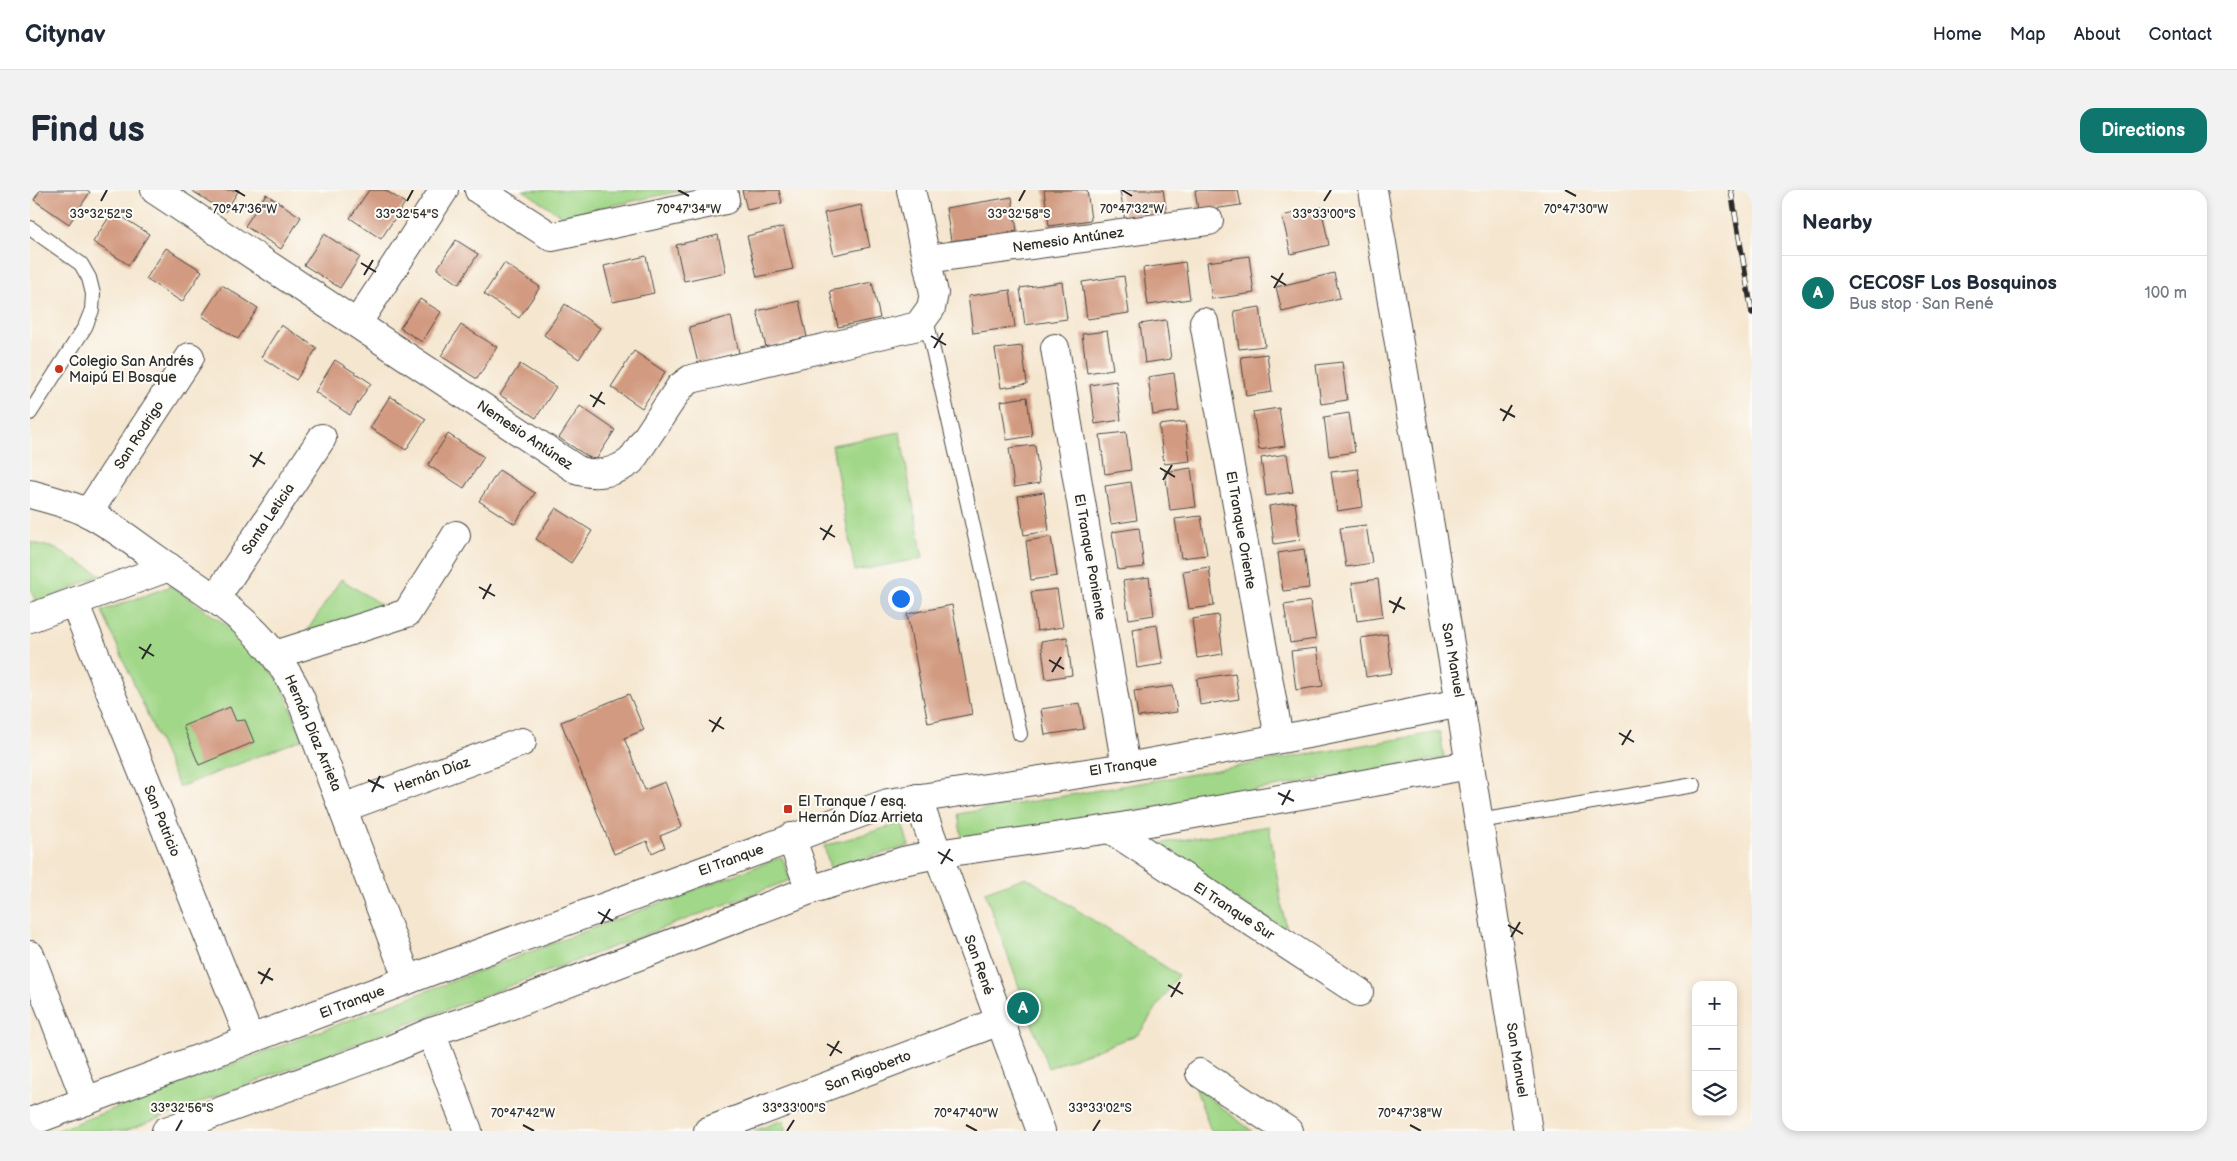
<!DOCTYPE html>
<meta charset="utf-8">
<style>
:root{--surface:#fff;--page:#f2f2f3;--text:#1f2937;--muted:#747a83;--line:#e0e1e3;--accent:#0f766e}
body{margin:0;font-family:"Balsamiq Sans",sans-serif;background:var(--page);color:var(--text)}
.controls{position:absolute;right:15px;bottom:15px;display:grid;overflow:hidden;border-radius:10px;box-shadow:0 2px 8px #0003}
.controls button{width:45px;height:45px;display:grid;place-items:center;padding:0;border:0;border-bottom:1px solid var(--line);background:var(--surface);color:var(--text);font:25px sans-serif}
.you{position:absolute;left:870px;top:408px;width:18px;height:18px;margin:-12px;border:4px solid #fff;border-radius:50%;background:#1a73e8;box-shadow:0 0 0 8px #1a73e833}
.badge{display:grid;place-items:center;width:32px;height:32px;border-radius:50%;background:var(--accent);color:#fff;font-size:16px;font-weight:700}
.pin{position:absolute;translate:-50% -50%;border:2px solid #fff;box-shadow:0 1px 5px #0006}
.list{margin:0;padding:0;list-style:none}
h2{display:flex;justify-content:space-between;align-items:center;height:65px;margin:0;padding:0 20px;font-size:21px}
h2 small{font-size:16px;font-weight:400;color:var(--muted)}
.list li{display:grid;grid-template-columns:32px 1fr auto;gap:15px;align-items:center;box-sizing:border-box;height:75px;padding:0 20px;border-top:1px solid var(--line)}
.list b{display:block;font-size:19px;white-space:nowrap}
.list p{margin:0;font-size:16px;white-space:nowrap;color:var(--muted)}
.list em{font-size:16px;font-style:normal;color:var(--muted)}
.icon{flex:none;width:28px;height:28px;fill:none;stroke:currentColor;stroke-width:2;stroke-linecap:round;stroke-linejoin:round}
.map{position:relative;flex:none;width:1722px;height:941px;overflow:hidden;border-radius:15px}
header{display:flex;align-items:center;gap:30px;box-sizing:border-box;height:70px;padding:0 25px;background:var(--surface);border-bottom:1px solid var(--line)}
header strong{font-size:24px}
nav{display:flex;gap:28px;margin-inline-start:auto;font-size:18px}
.intro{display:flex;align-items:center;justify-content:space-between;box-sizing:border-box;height:120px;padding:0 30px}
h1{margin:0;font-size:35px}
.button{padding:12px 22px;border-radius:15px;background:var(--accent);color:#fff;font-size:18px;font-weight:700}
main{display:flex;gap:30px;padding:0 30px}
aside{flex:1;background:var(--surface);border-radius:15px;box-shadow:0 2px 8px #0003}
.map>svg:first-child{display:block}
.green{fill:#a1d788;stroke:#66815a}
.building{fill:#d29a80}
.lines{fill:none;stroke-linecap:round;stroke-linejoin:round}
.lane-casing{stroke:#494744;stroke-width:16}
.street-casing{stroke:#494744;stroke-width:30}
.lane{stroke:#fff;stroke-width:14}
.street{stroke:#fff;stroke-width:28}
.rail-casing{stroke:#2b2b2b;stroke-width:5.5}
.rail{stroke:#fdfcf7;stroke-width:4;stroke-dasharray:11;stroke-linecap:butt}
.ticks{fill:none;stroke:#2b2b2b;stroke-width:2}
.poi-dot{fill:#c8321e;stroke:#fdfcf7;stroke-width:2}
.labels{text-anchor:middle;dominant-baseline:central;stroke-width:4;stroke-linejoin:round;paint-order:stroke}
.street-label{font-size:14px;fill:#2b2b2b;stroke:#fdfcf7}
.poi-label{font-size:14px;fill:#2b2b2b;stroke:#fdfcf7;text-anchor:start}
.ticks-label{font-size:12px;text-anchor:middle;fill:#2b2b2b;stroke:#fdfcf7;stroke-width:4;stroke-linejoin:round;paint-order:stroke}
</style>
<header>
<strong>Citynav</strong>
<nav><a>Home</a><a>Map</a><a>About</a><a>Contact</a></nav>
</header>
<div class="intro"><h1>Find us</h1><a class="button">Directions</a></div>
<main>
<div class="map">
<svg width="1722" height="941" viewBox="0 0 1722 941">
<rect width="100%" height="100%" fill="#fdfcf7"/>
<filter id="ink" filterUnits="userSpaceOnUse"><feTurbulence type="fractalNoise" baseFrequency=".02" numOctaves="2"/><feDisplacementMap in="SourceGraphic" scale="10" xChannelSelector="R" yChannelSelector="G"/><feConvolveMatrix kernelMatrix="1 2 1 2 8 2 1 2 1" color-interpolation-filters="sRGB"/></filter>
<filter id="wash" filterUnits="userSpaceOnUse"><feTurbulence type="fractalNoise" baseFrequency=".0096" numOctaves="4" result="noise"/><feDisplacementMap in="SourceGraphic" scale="20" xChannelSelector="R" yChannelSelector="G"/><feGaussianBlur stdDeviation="1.12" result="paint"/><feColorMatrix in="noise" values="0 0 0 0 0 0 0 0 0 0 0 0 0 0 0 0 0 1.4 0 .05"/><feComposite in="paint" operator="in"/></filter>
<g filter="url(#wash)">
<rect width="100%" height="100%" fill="#f5e6cf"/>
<g class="green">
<path d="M493,0H656L532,26Z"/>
<path d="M870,242L893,368L825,381L802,255Z"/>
<path d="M0,352L24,358L71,385L7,414L0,399Z"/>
<path d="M311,389L359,420L273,447Z"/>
<path d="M141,396L206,442L250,491L273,549L149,597L72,421Z"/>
<path d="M1410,542L1414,568L932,650L928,624Z"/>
<path d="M872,633L879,656L800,678L794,656Z"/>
<path d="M1239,636L1256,741L1120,655Z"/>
<path d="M752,667L760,690L95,941H25Z"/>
<path d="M996,687L1148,785L1109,844L1018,878L955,702Z"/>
<path d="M1165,897L1222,941H1181Z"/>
<path d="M753,930L757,941H724Z"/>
</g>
<g id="blocks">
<g class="building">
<path d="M10,0H57L60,2L39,34L4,10Z"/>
<path d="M161,0H209L195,22Z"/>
<path d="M339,0H355L375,13L351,49L320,28Z"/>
<path d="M712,0H749L752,13L717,20Z"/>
<path d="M1014,0H1057L1061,30L1019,36Z"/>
<path d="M1090,0H1133L1137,25L1095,31Z"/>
<path d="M1165,0H1208L1211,15L1168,21Z"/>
<path d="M236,4L271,27L251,59L215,36Z"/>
<path d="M982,7L987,41L921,51L916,18Z"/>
<path d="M831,15L840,57L804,65L794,23Z"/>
<path d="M1291,17L1299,55L1261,64L1252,26Z"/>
<path d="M83,21L119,44L99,75L63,52Z"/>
<path d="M753,37L763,79L727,87L717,46Z"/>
<path d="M294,44L330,67L310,98L274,75Z"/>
<path d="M688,45L696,82L654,91L646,55Z"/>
<path d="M426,50L448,64L429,94L407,79Z"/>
<path d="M136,58L172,81L152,112L116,89Z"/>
<path d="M616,66L624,103L583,112L574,76Z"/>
<path d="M1219,66L1224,103L1182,109L1177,72Z"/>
<path d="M1155,72L1160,109L1118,115L1113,78Z"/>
<path d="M474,73L510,97L489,128L454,104Z"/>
<path d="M1304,83L1310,108L1252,122L1246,97Z"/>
<path d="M1094,86L1099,123L1057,129L1052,92Z"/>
<path d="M842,92L850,128L808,137L800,101Z"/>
<path d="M1032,92L1037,129L995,135L990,98Z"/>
<path d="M192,95L228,118L208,149L172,126Z"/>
<path d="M980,100L985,137L943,143L938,106Z"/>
<path d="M390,109L411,122L392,152L370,138Z"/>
<path d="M769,111L777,147L736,157L727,121Z"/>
<path d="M535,114L570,138L549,169L514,145Z"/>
<path d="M1230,117L1235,156L1209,159L1204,121Z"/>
<path d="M701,126L709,163L668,173L659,137Z"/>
<path d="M1136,130L1141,169L1115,173L1110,134Z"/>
<path d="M251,135L287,158L266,190L231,167Z"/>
<path d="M431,135L467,157L447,189L411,166Z"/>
<path d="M1077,141L1083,179L1057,183L1052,144Z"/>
<path d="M992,156L997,194L971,198L965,159Z"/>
<path d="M604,161L635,182L612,218L581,197Z"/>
<path d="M1237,164L1242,202L1216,206L1211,167Z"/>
<path d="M305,170L341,193L320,225L285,202Z"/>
<path d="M1312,172L1317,210L1291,214L1286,175Z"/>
<path d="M490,174L526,197L506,228L470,205Z"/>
<path d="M1144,183L1149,221L1123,225L1118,187Z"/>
<path d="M1086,191L1091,230L1065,234L1060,195Z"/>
<path d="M360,206L396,229L376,260L340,238Z"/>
<path d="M997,207L1002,246L977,250L971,211Z"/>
<path d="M550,216L585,240L565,271L529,248Z"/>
<path d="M1249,218L1255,256L1229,260L1223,222Z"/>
<path d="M1319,223L1325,262L1299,266L1294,227Z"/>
<path d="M1155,232L1160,271L1134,274L1129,235Z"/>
<path d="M1096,242L1101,280L1075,284L1070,245Z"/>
<path d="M418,244L454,267L434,298L398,275Z"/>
<path d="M1005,255L1010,293L984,297L979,258Z"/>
<path d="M1257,264L1263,302L1236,306L1231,268Z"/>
<path d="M1161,278L1166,317L1140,320L1135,282Z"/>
<path d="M1328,279L1333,317L1307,321L1301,282Z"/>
<path d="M469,280L505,303L485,334L449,311Z"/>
<path d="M1101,292L1107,330L1081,334L1075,296Z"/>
<path d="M1014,302L1019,341L994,345L988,306Z"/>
<path d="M1265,312L1270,350L1244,354L1239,316Z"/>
<path d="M526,318L562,341L541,373L506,349Z"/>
<path d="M1171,326L1177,365L1151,368L1145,329Z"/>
<path d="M1336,335L1342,373L1316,377L1310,338Z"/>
<path d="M1109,338L1114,377L1088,380L1082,342Z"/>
<path d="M1021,347L1027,386L1001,390L996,351Z"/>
<path d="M1274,359L1279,398L1253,401L1248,363Z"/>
<path d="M1179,377L1184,416L1159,419L1153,381Z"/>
<path d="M1119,387L1124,425L1099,429L1093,391Z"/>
<path d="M1348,389L1353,427L1327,431L1322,393Z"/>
<path d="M1027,399L1033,437L1007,441L1001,402Z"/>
<path d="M1280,411L1286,449L1260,453L1254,415Z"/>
<path d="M922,415L942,524L898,533L877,424Z"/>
<path d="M1188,425L1193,464L1167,468L1162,429Z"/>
<path d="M1127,435L1133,474L1107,478L1102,439Z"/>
<path d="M1357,444L1362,483L1336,487L1331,448Z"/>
<path d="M1037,447L1042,485L1016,489L1011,451Z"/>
<path d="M1287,458L1293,496L1266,500L1261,461Z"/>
<path d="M1205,483L1209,509L1170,515L1167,489Z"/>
<path d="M1143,496L1147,522L1108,527L1104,501Z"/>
<path d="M599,504L614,540L594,548L615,600L635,592L652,637L630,646L635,657L622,663L617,651L584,664L531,532Z"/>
<path d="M1050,513L1054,539L1015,545L1011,519Z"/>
<path d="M200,517L206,531L215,530L224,552L169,575L153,536Z"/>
</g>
</g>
</g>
<g filter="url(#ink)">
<use href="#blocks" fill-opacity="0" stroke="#494744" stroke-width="1"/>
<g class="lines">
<defs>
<g id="lane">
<path d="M0,38L51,74L59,88L63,104L62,120L55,137L0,223"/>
<path d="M896,129L990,544"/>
<path d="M1449,631L1664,595"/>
</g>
<g id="street">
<path d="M125,0L549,281C568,286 584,283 601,271L650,197L661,189L888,136L901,118L904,103L881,0"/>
<path d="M449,0L522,47L695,10L693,0"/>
<path d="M1343,0L1430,513L1498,941"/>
<path d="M897,69L1179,31"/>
<path d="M328,132L414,0"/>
<path d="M1174,132L1249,548"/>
<path d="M1025,158L1096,577"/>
<path d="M0,304C19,309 40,314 58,323C86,337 111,359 137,376C195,415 238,441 270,507L378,790"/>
<path d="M58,323L160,167"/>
<path d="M185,409L292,248"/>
<path d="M44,412L220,849"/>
<path d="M0,428L139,377"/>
<path d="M245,465L377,423L426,345"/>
<path d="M887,608L1011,941"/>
<path d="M313,618L492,552"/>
<path d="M1080,639L1329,802"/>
<path d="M761,647L780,700"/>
<path d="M0,765L56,911"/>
<path d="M401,842L438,941"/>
<path d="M1170,883L1258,941"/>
<path d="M0,932L444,765L858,613L1096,577L1289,542L1430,513"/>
<path d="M136,941L357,861L401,842L460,823L780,700L873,671L907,664L1080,639L1440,575"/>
<path d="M678,941L970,831"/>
</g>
</defs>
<use href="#lane" class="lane-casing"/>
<use href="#street" class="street-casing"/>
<use href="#lane" class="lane"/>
<use href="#street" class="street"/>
<defs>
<path id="rail" d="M1701,0L1722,123"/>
</defs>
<use href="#rail" class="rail-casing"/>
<use href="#rail" class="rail"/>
</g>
</g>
<path class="ticks" d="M205,0L215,6M648,0L659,6M1092,0L1102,6M1535,0L1546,6M71,11L77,0M377,11L383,0M989,11L995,0M1294,11L1301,0M331,73L346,82M334,85L343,70M1241,86L1256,95M1244,98L1253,83M901,146L916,155M904,158L913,143M560,205L575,214M563,217L572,202M1470,219L1485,227M1473,231L1482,215M220,265L235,274M223,277L232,262M1130,278L1145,287M1133,290L1142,275M790,338L805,347M793,350L802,335M449,397L465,406M453,409L461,394M1359,411L1375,419M1363,423L1371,407M109,457L124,466M112,469L121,454M1019,470L1034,479M1022,482L1031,467M679,530L694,539M682,542L691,527M1589,543L1604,552M1592,555L1601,540M338,590L354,598M342,602L350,586M1248,603L1264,611M1252,615L1260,600M908,662L923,671M911,674L920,659M568,722L583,731M571,734L580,719M1478,735L1493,744M1481,747L1490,732M228,782L243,790M231,794L240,778M1138,795L1153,804M1141,807L1150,792M797,854L812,863M800,866L809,851M493,935L504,941M936,935L947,941M1380,935L1391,941M146,941L152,930M757,941L764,930M1063,941L1070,930"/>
<g class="poi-dot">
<circle cx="29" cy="179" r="5"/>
<rect x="753" y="614" width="10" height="10" rx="2.5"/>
</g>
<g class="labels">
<g class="street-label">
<text transform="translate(1038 50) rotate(-8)">Nemesio Antúnez</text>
<text transform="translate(109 245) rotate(-57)">San Rodrigo</text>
<text transform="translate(495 245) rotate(34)">Nemesio Antúnez</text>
<text transform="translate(238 329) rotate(-56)">Santa Leticia</text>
<text transform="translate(1211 340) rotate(80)">El Tranque Oriente</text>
<text transform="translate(1060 367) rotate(80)">El Tranque Poniente</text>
<text transform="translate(1423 470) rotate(80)">San Manuel</text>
<text transform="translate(283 543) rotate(67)">Hernán Díaz Arrieta</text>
<text transform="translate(1093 576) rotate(-9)">El Tranque</text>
<text transform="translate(402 585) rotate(-20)">Hernán Díaz</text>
<text transform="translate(132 631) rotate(68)">San Patricio</text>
<text transform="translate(701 670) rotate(-20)">El Tranque</text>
<text transform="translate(1204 721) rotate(33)">El Tranque Sur</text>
<text transform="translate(949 775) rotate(70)">San René</text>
<text transform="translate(322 812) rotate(-21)">El Tranque</text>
<text transform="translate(1487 870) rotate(81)">San Manuel</text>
<text transform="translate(838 881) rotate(-21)">San Rigoberto</text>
</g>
<g class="poi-label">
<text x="39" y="171">Colegio San Andrés<tspan x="39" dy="16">Maipú El Bosque</tspan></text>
<text x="768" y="611">El Tranque / esq.<tspan x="768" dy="16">Hernán Díaz Arrieta</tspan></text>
</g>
</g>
<g class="ticks-label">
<text x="215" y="23">70°47'36"W</text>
<text x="659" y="23">70°47'34"W</text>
<text x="1546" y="23">70°47'30"W</text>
<text x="1102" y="23">70°47'32"W</text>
<text x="71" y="28">33°32'52"S</text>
<text x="989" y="28">33°32'58"S</text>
<text x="1294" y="28">33°33'00"S</text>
<text x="377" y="28">33°32'54"S</text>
<text x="152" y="922">33°32'56"S</text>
<text x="764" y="922">33°33'00"S</text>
<text x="1070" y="922">33°33'02"S</text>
<text x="493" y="927">70°47'42"W</text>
<text x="936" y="927">70°47'40"W</text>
<text x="1380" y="927">70°47'38"W</text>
</g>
</svg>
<div class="controls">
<button>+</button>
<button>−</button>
<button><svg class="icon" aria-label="layers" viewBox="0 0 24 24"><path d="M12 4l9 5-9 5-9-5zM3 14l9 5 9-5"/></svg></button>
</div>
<div class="you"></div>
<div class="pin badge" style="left:993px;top:818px">A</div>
</div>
<aside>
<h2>Nearby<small></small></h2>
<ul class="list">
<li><span class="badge">A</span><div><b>CECOSF Los Bosquinos</b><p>Bus stop · San René</p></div><em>100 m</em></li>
</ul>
</aside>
</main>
